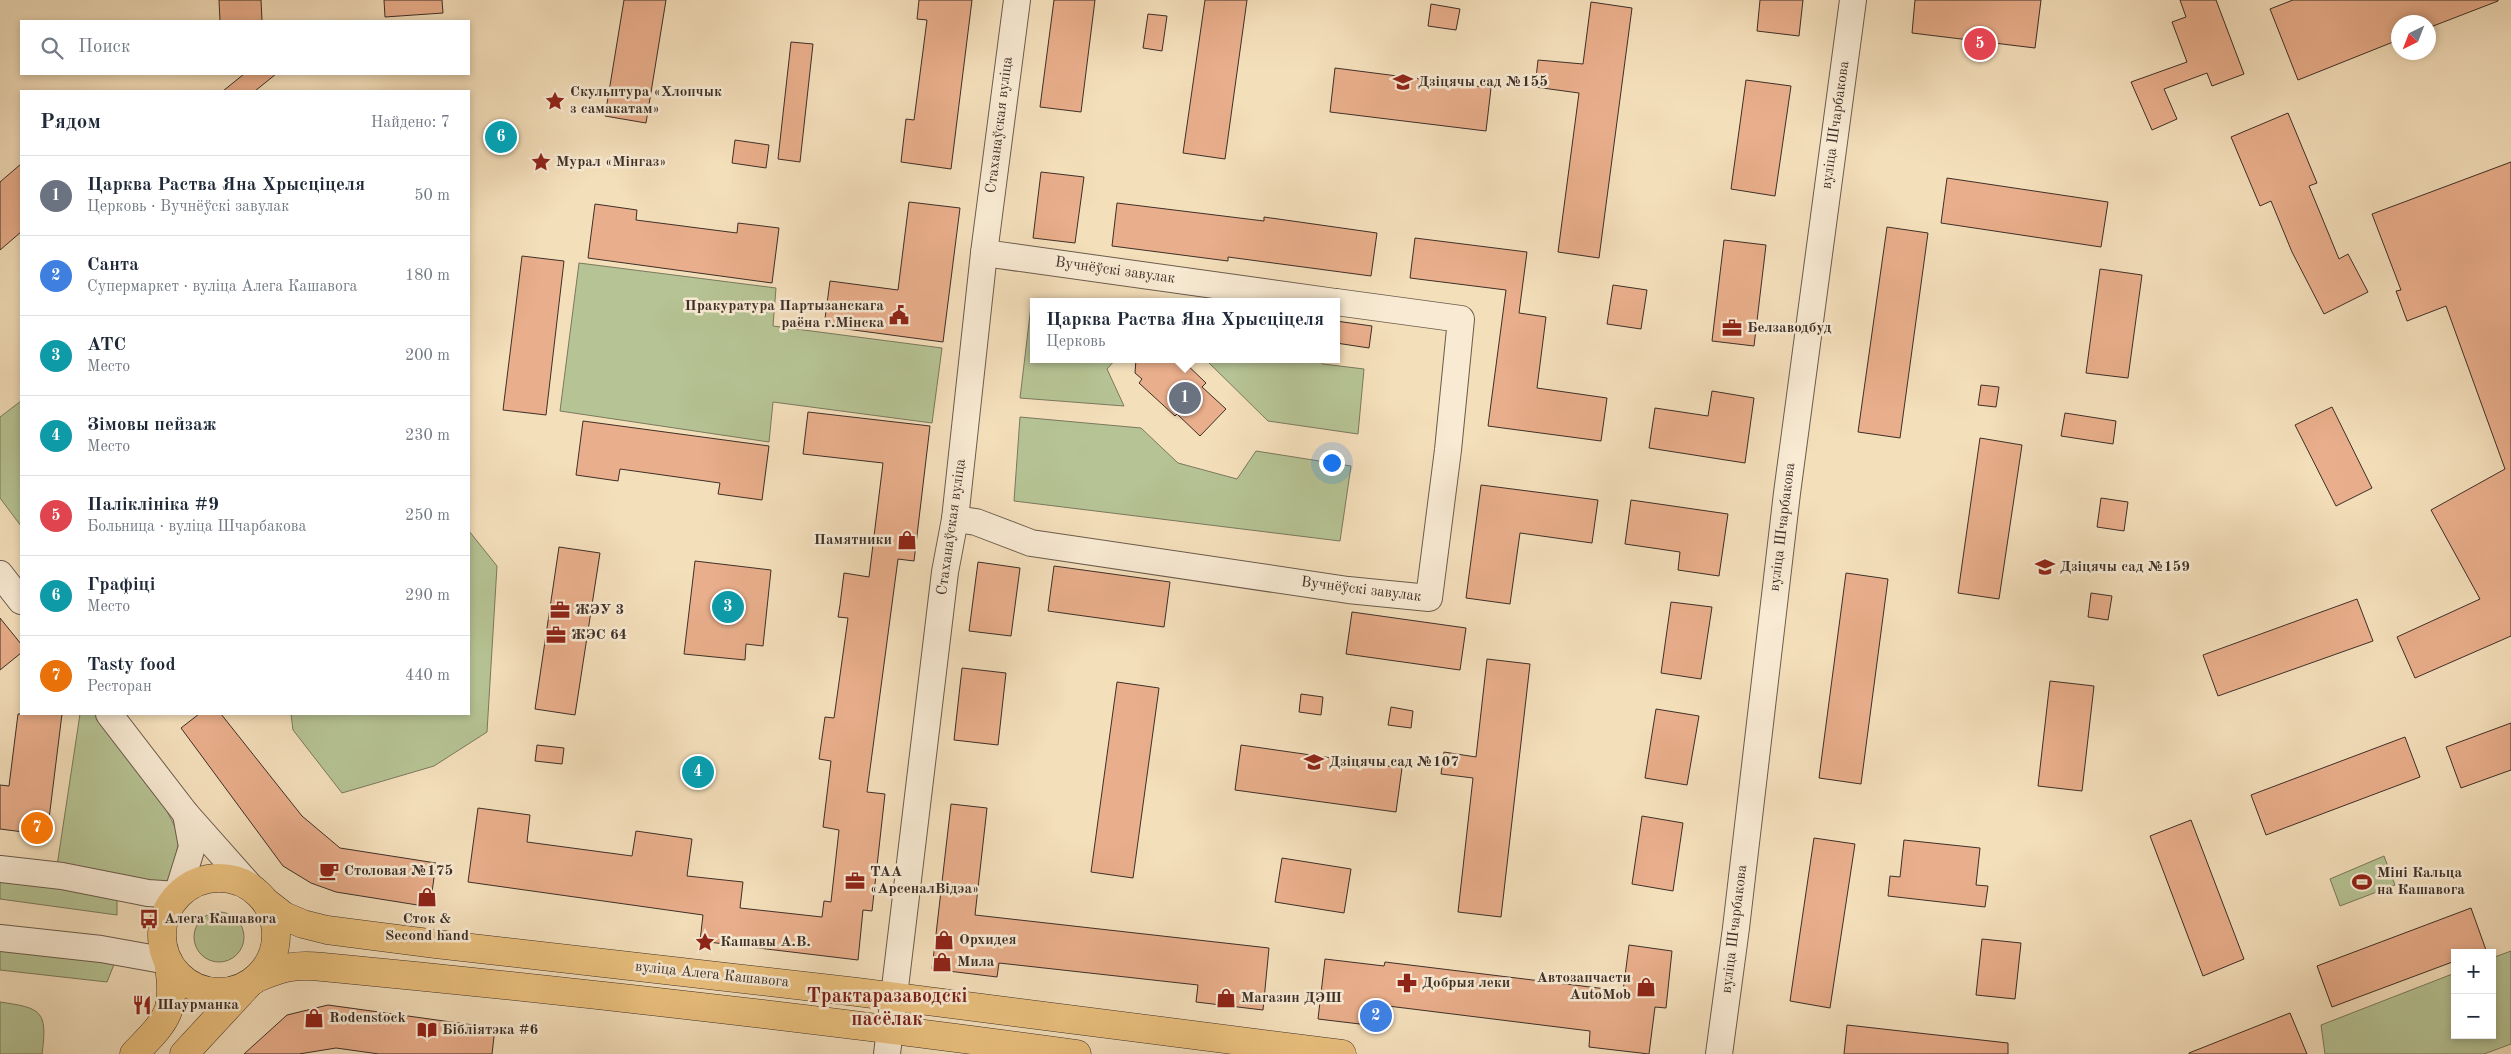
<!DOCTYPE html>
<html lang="ru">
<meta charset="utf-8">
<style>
:root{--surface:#fff;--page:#f2f2f3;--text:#1f2937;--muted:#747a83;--line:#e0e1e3;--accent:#8f2418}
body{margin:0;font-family:"Old Standard TT",serif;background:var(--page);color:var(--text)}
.controls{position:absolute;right:15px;bottom:15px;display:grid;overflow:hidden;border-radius:0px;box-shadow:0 2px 8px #0003}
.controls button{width:45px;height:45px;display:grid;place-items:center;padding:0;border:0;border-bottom:1px solid var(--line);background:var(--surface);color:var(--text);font:25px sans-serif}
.compass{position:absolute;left:2391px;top:15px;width:45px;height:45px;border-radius:50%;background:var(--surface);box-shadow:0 2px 8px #0003;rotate:222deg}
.you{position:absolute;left:1331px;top:462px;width:18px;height:18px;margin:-12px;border:4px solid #fff;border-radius:50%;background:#1a73e8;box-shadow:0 0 0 8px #1a73e833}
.badge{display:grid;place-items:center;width:32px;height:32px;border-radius:50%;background:var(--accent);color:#fff;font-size:16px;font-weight:700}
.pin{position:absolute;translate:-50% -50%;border:2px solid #fff;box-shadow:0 1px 5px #0006}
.popup{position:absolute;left:1030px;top:298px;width:310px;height:65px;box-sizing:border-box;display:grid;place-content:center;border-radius:0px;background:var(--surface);filter:drop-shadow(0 1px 4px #0005);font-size:16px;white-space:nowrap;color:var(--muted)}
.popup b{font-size:19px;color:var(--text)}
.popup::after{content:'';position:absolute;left:50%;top:100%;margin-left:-10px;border:10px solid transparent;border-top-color:var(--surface)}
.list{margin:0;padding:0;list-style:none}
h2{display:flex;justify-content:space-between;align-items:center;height:65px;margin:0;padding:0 20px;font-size:21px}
h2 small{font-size:16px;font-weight:400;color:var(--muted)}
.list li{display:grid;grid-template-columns:32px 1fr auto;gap:15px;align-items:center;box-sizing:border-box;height:80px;padding:0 20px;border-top:1px solid var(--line)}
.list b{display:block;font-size:19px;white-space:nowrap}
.list p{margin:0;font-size:16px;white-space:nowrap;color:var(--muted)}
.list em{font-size:16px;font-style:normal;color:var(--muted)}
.icon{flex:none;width:28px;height:28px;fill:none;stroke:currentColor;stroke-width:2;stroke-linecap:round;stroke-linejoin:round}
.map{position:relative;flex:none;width:2511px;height:1054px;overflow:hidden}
.search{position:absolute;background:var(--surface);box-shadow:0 2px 8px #0003;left:20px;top:20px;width:450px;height:55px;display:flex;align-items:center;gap:12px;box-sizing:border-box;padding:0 18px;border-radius:0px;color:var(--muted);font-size:19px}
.panel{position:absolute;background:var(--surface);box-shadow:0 2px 8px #0003;left:20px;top:90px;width:450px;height:625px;border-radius:0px}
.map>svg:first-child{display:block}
.green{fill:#b6c394;stroke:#7a795e}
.building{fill:#e9ae8b;stroke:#3d2f27}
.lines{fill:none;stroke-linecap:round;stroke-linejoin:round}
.minor-casing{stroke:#6b5b4c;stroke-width:28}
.major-casing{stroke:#3d2f27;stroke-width:29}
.minor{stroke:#f8ead3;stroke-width:26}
.major{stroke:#eac07e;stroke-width:28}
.labels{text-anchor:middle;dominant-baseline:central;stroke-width:5;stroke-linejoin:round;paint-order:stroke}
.poi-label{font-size:15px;font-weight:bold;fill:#3d2f27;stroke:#f8ead3;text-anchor:start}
.street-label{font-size:15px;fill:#3d2f27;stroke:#f8ead3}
.district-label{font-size:20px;font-weight:bold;fill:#7a1f14;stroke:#f8ead3}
</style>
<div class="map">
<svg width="2511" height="1054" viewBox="0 0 2511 1054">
<rect width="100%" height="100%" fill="#f4dfbb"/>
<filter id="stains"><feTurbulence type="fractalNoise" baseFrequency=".004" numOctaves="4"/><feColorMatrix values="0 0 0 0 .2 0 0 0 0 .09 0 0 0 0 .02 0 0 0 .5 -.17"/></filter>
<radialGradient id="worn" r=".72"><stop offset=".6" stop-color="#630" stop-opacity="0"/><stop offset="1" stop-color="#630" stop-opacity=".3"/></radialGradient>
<g class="green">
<path d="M579,263L776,288L773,326L942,348L932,423L773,402L769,442L560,411Z"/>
<path d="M1031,306L1034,307V359H1116L1107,369L1124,406L1020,398Z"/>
<path d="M1205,359H1316L1323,364L1364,369L1358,434L1268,421Z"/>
<path d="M21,401V526L0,498V417Z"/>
<path d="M1020,417L1141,428L1178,463L1237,479L1256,451L1351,466L1340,541L1014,501Z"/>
<path d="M469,531L497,566L487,732L434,766L342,793L293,730L291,714H469Z"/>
<path d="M80,714H95L167,811L180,837L169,885L57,866Z"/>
<path d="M2384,856L2395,885L2340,906L2330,879Z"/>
<path d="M0,880L117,895V915L0,899Z"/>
<circle cx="219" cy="937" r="25"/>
<path d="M0,949L115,962L107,982L0,970Z"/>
<path d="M2511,951V1044L2484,1054H2325L2321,1025L2455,973V1035H2492V958Z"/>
<path d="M0,1002C41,1008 48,1010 42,1054H0Z"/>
</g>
<g class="building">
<path d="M219,0H261L262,21H220Z"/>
<path d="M384,0H442L443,13L385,17Z"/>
<path d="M624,0H666L646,123L605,116Z"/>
<path d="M919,0H972L951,169L901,162L906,119L914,120L927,20L917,19Z"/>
<path d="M1054,0H1095L1081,112L1040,107Z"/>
<path d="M1205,0H1247L1225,159L1183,153Z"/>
<path d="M1760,0H1803L1799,36L1757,31Z"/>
<path d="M1915,0H2041L2035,48L1912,33Z"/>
<path d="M2180,0H2216L2244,74L2212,86L2207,73L2164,89L2177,119L2152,130L2131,82L2187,62L2172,22L2186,17Z"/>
<path d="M2293,0H2498V1L2428,28V22H2398V40L2298,80L2270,9Z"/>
<path d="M1591,2L1632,8L1599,258L1558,252L1579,93L1535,87L1538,60L1583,64Z"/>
<path d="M1431,4L1460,9L1456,30L1428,26Z"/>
<path d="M1148,14L1167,16L1162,51L1143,48Z"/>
<path d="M791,42L813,44L800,162L778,159Z"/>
<path d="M1335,68L1491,88L1486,131L1330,112Z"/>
<path d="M244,74H276L255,91H223Z"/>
<path d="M1746,80L1791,86L1775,196L1731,189Z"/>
<path d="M2288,113L2317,183L2309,186L2339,259L2348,254L2368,292L2324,314L2292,252L2271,201L2260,206L2231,137Z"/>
<path d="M735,140L769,145L766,168L732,163Z"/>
<path d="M2511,162V636L2415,678L2397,637L2480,599L2431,510L2505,469L2446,306L2407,321L2396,291L2401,290L2372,214Z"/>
<path d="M21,164V232L0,250V182Z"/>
<path d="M1041,172L1084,177L1075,243L1033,238Z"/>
<path d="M1947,178L2108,202L2101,247L1941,223Z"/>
<path d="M909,202L960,208L943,342L824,326L830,281L898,290Z"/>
<path d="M1117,203L1264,221V217L1377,233L1371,276L1228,257V261L1112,246Z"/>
<path d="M595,204L637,210L636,220L737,233L738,223L779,228L772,283L588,258Z"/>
<path d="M1887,227L1928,233L1900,438L1858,432Z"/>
<path d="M1415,238L1527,252L1519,313L1546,317L1537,388L1607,398L1601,441L1488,426L1506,290L1410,278Z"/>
<path d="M1724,240L1766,245L1754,346L1712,341Z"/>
<path d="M522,256L564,261L546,415L503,410Z"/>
<path d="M2100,269L2142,275L2128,378L2086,373Z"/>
<path d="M1613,285L1647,290L1641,329L1607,324Z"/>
<path d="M1336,321L1372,326L1369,348L1336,343Z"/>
<path d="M1136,359H1181L1206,383L1202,387L1226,409L1200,436L1177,414L1175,416L1139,383L1142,379L1135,373Z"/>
<path d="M1981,385L1999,387L1996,407L1978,405Z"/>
<path d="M1712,391L1754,398L1745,463L1649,448L1655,408L1708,416Z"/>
<path d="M2332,407L2372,488L2336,506L2295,425Z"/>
<path d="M808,412L930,426L914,561L898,559L867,792L885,794L872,911L863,910L858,960L700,941L703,915L468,882L478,808L530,815L527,842L632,856L636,831L692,839L687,876L743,882L740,908L822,917L824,901L831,902L839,830L823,827L831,761L819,759L825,717L834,718L848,618L838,617L840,605L844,573L869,577L883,463L803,454Z"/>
<path d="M2065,413L2116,421L2113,444L2061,436Z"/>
<path d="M583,421L769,446L762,500L718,494L720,483L620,469L618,481L576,475Z"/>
<path d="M1980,438L2022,445L1999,599L1958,593Z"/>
<path d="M1481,485L1598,500L1592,543L1520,533L1510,604L1466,598Z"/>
<path d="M2101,498L2128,502L2124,531L2097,527Z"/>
<path d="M1631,500L1728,514L1719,576L1678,570L1680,552L1625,544Z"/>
<path d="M559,547L600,553L575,715L535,709Z"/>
<path d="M695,561L771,570L763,646L746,644L745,660L684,654Z"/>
<path d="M978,562L1020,568L1011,636L969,631Z"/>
<path d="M1054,566L1170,582L1164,627L1048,611Z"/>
<path d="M1846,573L1888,579L1861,784L1819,778Z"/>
<path d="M2091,593L2112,596L2108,620L2088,617Z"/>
<path d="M2357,599L2373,641L2218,696L2203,655Z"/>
<path d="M1671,602L1712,607L1701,679L1661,673Z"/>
<path d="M1352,612L1466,628L1460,670L1346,654Z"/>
<path d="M0,618L21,644V653L0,670Z"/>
<path d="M1487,659L1530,664L1501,917L1458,912L1473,778L1441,774L1444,752L1476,757Z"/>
<path d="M962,668L1006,673L998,745L954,740Z"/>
<path d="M2050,681L2094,686L2082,791L2038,786Z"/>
<path d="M1117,682L1159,688L1133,878L1091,872Z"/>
<path d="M1301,694L1323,697L1321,715L1299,712Z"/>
<path d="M1391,707L1413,711L1411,728L1388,725Z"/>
<path d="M1656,709L1699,716L1687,785L1645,778Z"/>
<path d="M18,714H62L47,835L0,829V785L9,786Z"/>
<path d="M199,714H221L302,816L340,848L436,863L430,907L336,892L311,883L283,866L181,728Z"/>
<path d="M2511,723V770L2461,788L2446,747Z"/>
<path d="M2405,737L2420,777L2266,835L2251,795Z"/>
<path d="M537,745L564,748L562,764L535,761Z"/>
<path d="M1241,745L1402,768L1396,812L1235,790Z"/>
<path d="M951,804L987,808L975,915L1269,948L1263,1010L1196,1002L1198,985L999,963L997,977L932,969Z"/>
<path d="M1642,816L1683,823L1673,891L1632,884Z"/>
<path d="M2191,820L2244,959L2203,976L2150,836Z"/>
<path d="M1814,838L1855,844L1830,1008L1790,1001Z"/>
<path d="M1904,840L1980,848L1976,885L1988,886L1985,907L1888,896L1890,876L1900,877Z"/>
<path d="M1282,858L1351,869L1344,913L1275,902Z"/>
<path d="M2471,908L2486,950L2477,953H2455V961L2332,1007L2317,966Z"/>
<path d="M1982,939L2021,943L2015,999L1976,995Z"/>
<path d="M1629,945L1672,951L1666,1008L1655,1007L1649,1054L1589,1047L1590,1031L1388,1006L1385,1027L1318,1019L1325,959L1384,966L1385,962L1623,991Z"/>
<path d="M328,1005L495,1028L492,1054H379L336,1048L299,1054H244L287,1015Z"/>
<path d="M2290,1013L2307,1054H2189V1053Z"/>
<path d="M1847,1025L2008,1043V1054H1844Z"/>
</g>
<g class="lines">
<defs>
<g id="minor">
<path d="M984,253L1335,302"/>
<path d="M955,519L976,522L1031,543L1348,590L1429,598L1448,450L1461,319L1336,302"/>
<path d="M0,574L21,601"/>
<path d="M109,714L186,814L250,886"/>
<path d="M0,869L62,876L148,893L177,895L192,847L186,814"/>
<path d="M0,938L101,949L168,961"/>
<path d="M887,1054L945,572L955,519L984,253L1017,0"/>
<path d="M1719,1054L1736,928L1787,493L1853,0"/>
</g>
<g id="major">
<circle cx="219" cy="935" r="57"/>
<path d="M266,902L284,916L303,924L327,930L436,944L857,992L1342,1054"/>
<path d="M257,978C283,967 296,964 323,967C575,991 826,1020 1077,1054"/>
<path d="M134,1054C168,1019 177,1011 168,961"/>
<path d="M184,1054L247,986"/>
</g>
</defs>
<use href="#minor" class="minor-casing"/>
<use href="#major" class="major-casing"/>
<use href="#minor" class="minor"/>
<use href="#major" class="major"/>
</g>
<defs>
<symbol id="school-bare" viewBox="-9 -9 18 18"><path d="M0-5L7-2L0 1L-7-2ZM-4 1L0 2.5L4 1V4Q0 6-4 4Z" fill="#8f2418" stroke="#f8ead3" stroke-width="2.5" paint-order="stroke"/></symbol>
<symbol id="sight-bare" viewBox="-9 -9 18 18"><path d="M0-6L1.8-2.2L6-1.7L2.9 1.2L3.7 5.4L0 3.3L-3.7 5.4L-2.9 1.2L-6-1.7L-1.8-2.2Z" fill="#8f2418" stroke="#f8ead3" stroke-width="2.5" paint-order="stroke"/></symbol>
<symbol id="civic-bare" viewBox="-9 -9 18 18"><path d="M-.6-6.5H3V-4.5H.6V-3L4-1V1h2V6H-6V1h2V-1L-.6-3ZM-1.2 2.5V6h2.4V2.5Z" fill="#8f2418" stroke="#f8ead3" stroke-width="2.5" paint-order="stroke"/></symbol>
<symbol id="office-bare" viewBox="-9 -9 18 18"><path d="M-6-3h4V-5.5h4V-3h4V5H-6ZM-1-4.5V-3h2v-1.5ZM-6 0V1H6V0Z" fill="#8f2418" stroke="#f8ead3" stroke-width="2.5" paint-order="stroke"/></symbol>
<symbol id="shop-bare" viewBox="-9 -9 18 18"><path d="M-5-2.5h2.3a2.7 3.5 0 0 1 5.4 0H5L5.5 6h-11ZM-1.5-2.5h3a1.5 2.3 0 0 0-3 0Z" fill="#8f2418" stroke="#f8ead3" stroke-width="2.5" paint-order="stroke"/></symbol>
<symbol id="cafe-bare" viewBox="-9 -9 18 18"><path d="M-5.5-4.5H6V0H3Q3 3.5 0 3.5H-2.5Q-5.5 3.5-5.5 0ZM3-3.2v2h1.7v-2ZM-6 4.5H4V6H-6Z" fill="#8f2418" stroke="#f8ead3" stroke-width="2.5" paint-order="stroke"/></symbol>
<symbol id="stadium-bare" viewBox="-9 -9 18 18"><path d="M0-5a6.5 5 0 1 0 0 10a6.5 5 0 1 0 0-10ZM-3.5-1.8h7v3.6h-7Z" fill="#8f2418" stroke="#f8ead3" stroke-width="2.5" paint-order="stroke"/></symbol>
<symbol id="bus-bare" viewBox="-9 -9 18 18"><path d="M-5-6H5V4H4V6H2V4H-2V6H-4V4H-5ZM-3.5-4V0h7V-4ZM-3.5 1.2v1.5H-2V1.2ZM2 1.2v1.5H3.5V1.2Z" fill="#8f2418" stroke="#f8ead3" stroke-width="2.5" paint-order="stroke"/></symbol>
<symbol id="pharmacy-bare" viewBox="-9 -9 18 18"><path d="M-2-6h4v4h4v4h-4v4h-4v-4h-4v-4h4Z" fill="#8f2418" stroke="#f8ead3" stroke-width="2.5" paint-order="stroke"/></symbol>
<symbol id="restaurant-bare" viewBox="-9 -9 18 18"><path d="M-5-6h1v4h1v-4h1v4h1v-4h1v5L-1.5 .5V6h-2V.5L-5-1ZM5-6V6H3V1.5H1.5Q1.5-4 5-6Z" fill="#8f2418" stroke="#f8ead3" stroke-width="2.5" paint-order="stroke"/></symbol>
<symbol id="library-bare" viewBox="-9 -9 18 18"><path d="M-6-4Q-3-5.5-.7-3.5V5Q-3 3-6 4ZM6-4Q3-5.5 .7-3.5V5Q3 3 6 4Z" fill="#8f2418" stroke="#f8ead3" stroke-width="2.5" paint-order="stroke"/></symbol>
</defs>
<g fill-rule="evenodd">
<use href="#school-bare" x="1389" y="68" width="28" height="28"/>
<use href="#sight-bare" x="541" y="87" width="28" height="28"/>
<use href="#sight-bare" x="527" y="148" width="28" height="28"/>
<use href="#civic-bare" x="885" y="301" width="28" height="28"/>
<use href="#office-bare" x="1718" y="314" width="28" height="28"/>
<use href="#shop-bare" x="893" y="526" width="28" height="28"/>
<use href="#school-bare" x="2031" y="553" width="28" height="28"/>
<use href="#office-bare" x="546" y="596" width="28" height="28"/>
<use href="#office-bare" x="542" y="621" width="28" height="28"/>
<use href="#school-bare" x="1300" y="748" width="28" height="28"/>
<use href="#cafe-bare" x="315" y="857" width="28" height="28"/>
<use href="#office-bare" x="841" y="867" width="28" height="28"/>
<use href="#stadium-bare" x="2348" y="868" width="28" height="28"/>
<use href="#shop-bare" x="413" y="883" width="28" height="28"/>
<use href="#bus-bare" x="135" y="905" width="28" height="28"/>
<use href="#shop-bare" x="930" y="926" width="28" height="28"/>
<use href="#sight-bare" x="691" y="928" width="28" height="28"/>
<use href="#shop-bare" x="928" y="948" width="28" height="28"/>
<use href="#pharmacy-bare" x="1393" y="969" width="28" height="28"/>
<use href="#shop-bare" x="1632" y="973" width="28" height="28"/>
<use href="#shop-bare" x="1212" y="984" width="28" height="28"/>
<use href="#restaurant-bare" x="128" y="991" width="28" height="28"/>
<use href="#shop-bare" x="300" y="1004" width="28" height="28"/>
<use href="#library-bare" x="413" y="1016" width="28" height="28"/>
</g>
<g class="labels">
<g class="poi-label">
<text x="1418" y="82">Дзіцячы сад №155</text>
<text x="570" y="92">Скульптура «Хлопчык<tspan x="570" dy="17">з самакатам»</tspan></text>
<text x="556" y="162">Мурал «Мінгаз»</text>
<text x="884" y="306" text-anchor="end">Пракуратура Партызанскага<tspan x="884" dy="17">раёна г.Мінска</tspan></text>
<text x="1747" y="328">Белзаводбуд</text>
<text x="892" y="540" text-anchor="end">Памятники</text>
<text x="2060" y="567">Дзіцячы сад №159</text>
<text x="575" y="610">ЖЭУ 3</text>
<text x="571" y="635">ЖЭС 64</text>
<text x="1329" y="762">Дзіцячы сад №107</text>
<text x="344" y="871">Столовая №175</text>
<text x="870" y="872">ТАА<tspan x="870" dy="17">«АрсеналВідэа»</tspan></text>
<text x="2377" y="873">Міні Кальца<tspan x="2377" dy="17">на Кашавога</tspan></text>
<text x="164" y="919">Алега Кашавога</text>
<text x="427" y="919" text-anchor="middle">Сток &amp;<tspan x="427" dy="17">Second hand</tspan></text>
<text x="959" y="940">Орхидея</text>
<text x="720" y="942">Кашавы А.В.</text>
<text x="957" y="962">Мила</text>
<text x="1631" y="978" text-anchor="end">Автозапчасти<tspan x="1631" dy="17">AutoMob</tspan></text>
<text x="1422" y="983">Добрыя леки</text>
<text x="1241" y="998">Магазин ДЭШ</text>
<text x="157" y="1005">Шаурманка</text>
<text x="329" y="1018">Rodenstock</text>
<text x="442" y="1030">Бібліятэка #6</text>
</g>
<g class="street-label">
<text transform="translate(1000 125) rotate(-83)">Стаханаўская вуліца</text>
<text transform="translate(1836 125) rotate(-82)">вуліца Шчарбакова</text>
<text transform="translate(1115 271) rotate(8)">Вучнёўскі завулак</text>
<text transform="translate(952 527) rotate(-82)">Стаханаўская вуліца</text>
<text transform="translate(1783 527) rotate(-83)">вуліца Шчарбакова</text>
<text transform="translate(1361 590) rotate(7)">Вучнёўскі завулак</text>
<text transform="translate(1735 929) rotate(-83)">вуліца Шчарбакова</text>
<text transform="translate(712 975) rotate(6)">вуліца Алега Кашавога</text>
</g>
<g class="district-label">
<text x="887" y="997">Трактаразаводскі<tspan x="887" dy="23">пасёлак</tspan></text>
</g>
</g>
<rect width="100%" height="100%" filter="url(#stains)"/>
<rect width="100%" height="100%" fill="url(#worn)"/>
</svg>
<div class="controls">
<button>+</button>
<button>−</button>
</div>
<svg class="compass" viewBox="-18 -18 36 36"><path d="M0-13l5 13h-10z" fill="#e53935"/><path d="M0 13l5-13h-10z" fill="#747a83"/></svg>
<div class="you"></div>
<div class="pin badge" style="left:1185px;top:398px;background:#6b7280">1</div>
<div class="popup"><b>Царква Раства Яна Хрысціцеля</b>Церковь</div>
<div class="pin badge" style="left:1376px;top:1016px;background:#3f7fe0">2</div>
<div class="pin badge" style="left:728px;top:607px;background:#0f9aa8">3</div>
<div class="pin badge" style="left:698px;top:772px;background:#0f9aa8">4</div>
<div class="pin badge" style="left:1980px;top:44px;background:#e0444e">5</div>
<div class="pin badge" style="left:501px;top:137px;background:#0f9aa8">6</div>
<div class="pin badge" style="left:37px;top:828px;background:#e8710a">7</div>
<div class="search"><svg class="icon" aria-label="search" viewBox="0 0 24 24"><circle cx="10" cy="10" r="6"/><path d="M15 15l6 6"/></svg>Поиск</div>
<section class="panel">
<h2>Рядом<small>Найдено: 7</small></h2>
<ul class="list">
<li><span class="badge" style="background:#6b7280">1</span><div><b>Царква Раства Яна Хрысціцеля</b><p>Церковь · Вучнёўскі завулак</p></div><em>50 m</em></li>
<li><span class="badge" style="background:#3f7fe0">2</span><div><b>Санта</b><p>Супермаркет · вуліца Алега Кашавога</p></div><em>180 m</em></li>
<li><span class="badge" style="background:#0f9aa8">3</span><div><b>АТС</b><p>Место</p></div><em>200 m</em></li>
<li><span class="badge" style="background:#0f9aa8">4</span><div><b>Зімовы пейзаж</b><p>Место</p></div><em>230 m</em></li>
<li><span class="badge" style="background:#e0444e">5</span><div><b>Паліклініка #9</b><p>Больница · вуліца Шчарбакова</p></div><em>250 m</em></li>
<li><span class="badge" style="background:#0f9aa8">6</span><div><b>Графіці</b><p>Место</p></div><em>290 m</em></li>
<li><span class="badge" style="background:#e8710a">7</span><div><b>Tasty food</b><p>Ресторан</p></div><em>440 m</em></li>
</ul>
</section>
</div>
